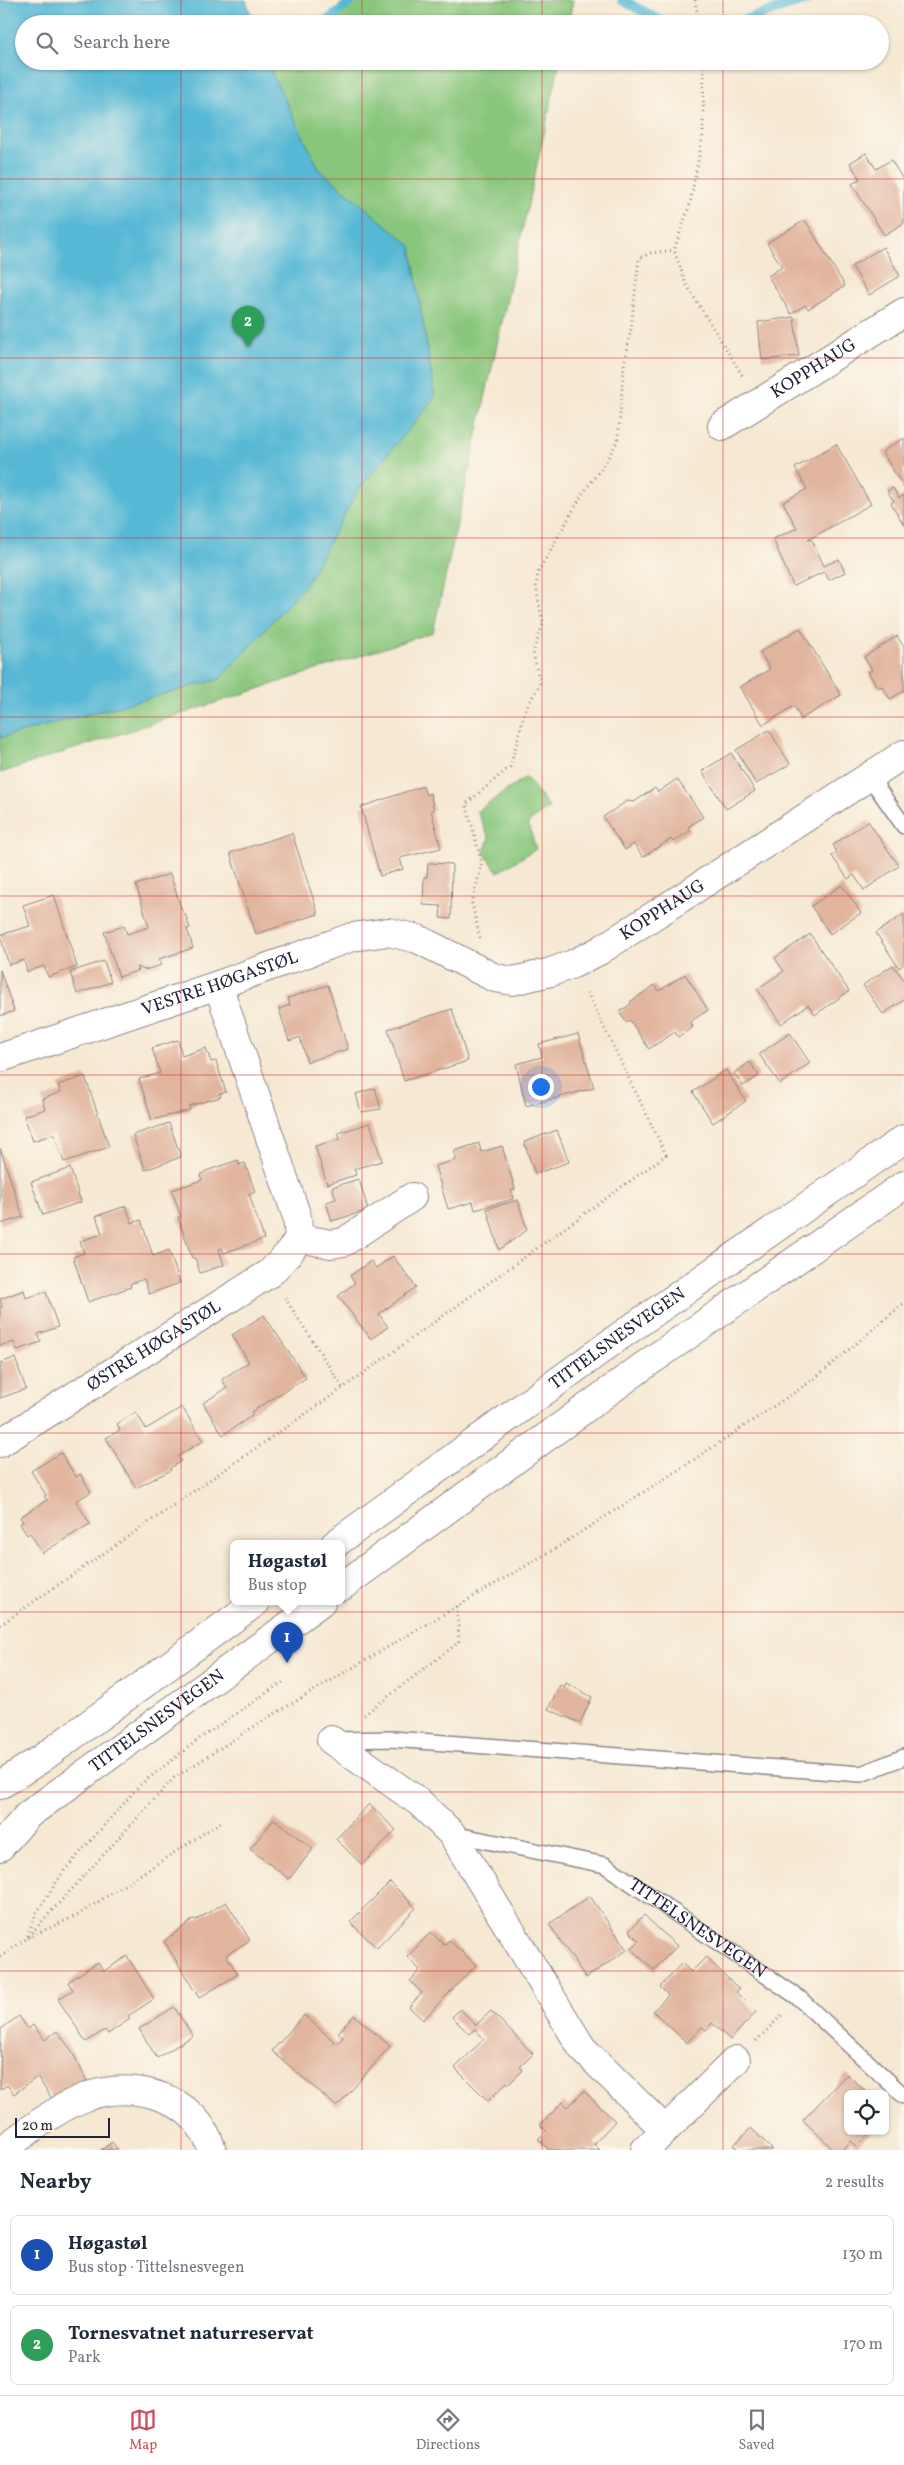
<!DOCTYPE html>
<meta charset="utf-8">
<style>
:root{--surface:#fff;--page:#f6f6f7;--text:#1f2937;--muted:#747a83;--line:#e0e1e3;--accent:#d1495b}
body{margin:0;font-family:Vollkorn,serif;background:var(--page);color:var(--text)}
.controls{position:absolute;right:15px;bottom:15px;display:grid;overflow:hidden;border-radius:8px;box-shadow:0 1px 4px #0004}
.controls button{width:45px;height:45px;display:grid;place-items:center;padding:0;border:0;border-bottom:1px solid var(--line);background:var(--surface);color:var(--text);font:25px sans-serif}
.scale{position:absolute;left:15px;bottom:12px;width:95px;box-sizing:border-box;padding-left:5px;border:2px solid #22223b;border-top:0;font-size:14px;line-height:18px;white-space:nowrap;color:#22223b;-webkit-text-stroke:4px #fbf7ec;paint-order:stroke}
.you{position:absolute;left:540px;top:1086px;width:18px;height:18px;margin:-12px;border:4px solid #fff;border-radius:50%;background:#1a73e8;box-shadow:0 0 0 8px #1a73e833}
.badge{display:grid;place-items:center;width:32px;height:32px;border-radius:50%;background:var(--accent);color:#fff;font-size:16px;font-weight:700}
.pin{position:absolute;translate:-50% -41px;filter:drop-shadow(0 1px 2px #0008)}
.pin::after{content:'';position:absolute;top:26px;width:18px;height:15px;background:inherit;clip-path:polygon(0 0,100% 0,50% 100%)}
.popup{position:absolute;left:230px;top:1540px;width:115px;height:65px;box-sizing:border-box;display:grid;place-content:center;border-radius:8px;background:var(--surface);filter:drop-shadow(0 1px 4px #0005);font-size:16px;white-space:nowrap;color:var(--muted)}
.popup b{font-size:19px;color:var(--text)}
.popup::after{content:'';position:absolute;left:50%;top:100%;margin-left:-10px;border:10px solid transparent;border-top-color:var(--surface)}
.list{margin:0;padding:0;list-style:none}
h2{display:flex;justify-content:space-between;align-items:center;height:65px;margin:0;padding:0 20px;font-size:21px}
h2 small{font-size:16px;font-weight:400;color:var(--muted)}
.list li{display:grid;grid-template-columns:32px 1fr auto;gap:15px;align-items:center;box-sizing:border-box;height:80px;margin:0 10px 10px;padding:0 10px;border:1px solid var(--line);border-radius:8px}
.list b{display:block;font-size:19px;white-space:nowrap}
.list p{margin:0;font-size:16px;white-space:nowrap;color:var(--muted)}
.list em{font-size:16px;font-style:normal;color:var(--muted)}
.icon{flex:none;width:28px;height:28px;fill:none;stroke:currentColor;stroke-width:2;stroke-linecap:round;stroke-linejoin:round}
.map{position:relative;flex:none;width:904px;height:2150px;overflow:hidden}
.search{position:absolute;background:var(--surface);box-shadow:0 1px 4px #0004;left:15px;right:15px;top:15px;height:55px;display:flex;align-items:center;gap:12px;box-sizing:border-box;padding:0 18px;border-radius:28px;color:var(--muted);font-size:19px}
.sheet{height:245px;background:var(--surface)}
nav{display:flex;justify-content:space-around;align-items:center;box-sizing:border-box;height:70px;border-top:1px solid var(--line);background:var(--surface);font-size:14px;color:var(--muted)}
nav a{display:grid;justify-items:center;gap:2px}
nav .on{color:var(--accent)}
.map>svg:first-child{display:block}
.green{fill:#88c67c;stroke:#55745c}
.water{fill:#57b8d5;stroke:#3c6d88}
.lines{fill:none;stroke-linecap:round;stroke-linejoin:round}
.stream{stroke:#57b8d5;stroke-width:10}
.building{fill:#e1b49d}
.lane-casing{stroke:#8c8586;stroke-width:18}
.street-casing{stroke:#8c8586;stroke-width:30}
.primary-casing{stroke:#8c8586;stroke-width:30}
.path{stroke:#8c8586;stroke-width:3;stroke-dasharray:1 4;stroke-linecap:butt}
.lane{stroke:#fff;stroke-width:15}
.street{stroke:#fff;stroke-width:28}
.primary{stroke:#fff;stroke-width:28}
.grid{fill:none;stroke:#d62828;stroke-width:1;stroke-opacity:0.55}
.labels{text-anchor:middle;dominant-baseline:central;stroke-width:4;stroke-linejoin:round;paint-order:stroke}
.street-label{font-size:18px;fill:#22223b;stroke:#fbf7ec}
</style>
<div class="map">
<svg width="904" height="2150" viewBox="0 0 904 2150">
<rect width="100%" height="100%" fill="#fbf7ec"/>
<filter id="ink" filterUnits="userSpaceOnUse"><feTurbulence type="fractalNoise" baseFrequency=".02" numOctaves="2"/><feDisplacementMap in="SourceGraphic" scale="10" xChannelSelector="R" yChannelSelector="G"/><feConvolveMatrix kernelMatrix="1 2 1 2 8 2 1 2 1" color-interpolation-filters="sRGB"/></filter>
<filter id="wash" filterUnits="userSpaceOnUse"><feTurbulence type="fractalNoise" baseFrequency=".0096" numOctaves="4" result="noise"/><feDisplacementMap in="SourceGraphic" scale="20" xChannelSelector="R" yChannelSelector="G"/><feGaussianBlur stdDeviation="1.12" result="paint"/><feColorMatrix in="noise" values="0 0 0 0 0 0 0 0 0 0 0 0 0 0 0 0 0 1.4 0 .05"/><feComposite in="paint" operator="in"/></filter>
<g filter="url(#wash)">
<rect width="100%" height="100%" fill="#f6e8d2"/>
<g class="green">
<path d="M0,0L24,24V61H560L433,632L0,773Z"/>
<path d="M352,0H573L568,24H313Z"/>
<path d="M526,777L549,807L528,823L536,849L498,872L484,853L489,838L477,811Z"/>
</g>
<path class="water" d="M0,0H246L254,24H24V61H266L319,169L411,246L435,398L358,490L306,584L220,679L0,738Z"/>
<g class="lines">
<g class="stream">
<path d="M622,0L665,23L690,24"/>
<path d="M324,24L353,0"/>
<path d="M732,24L806,0"/>
</g>
</g>
<g id="blocks">
<g class="building">
<path d="M866,153L876,169L891,160L904,181V223L884,235L852,184L860,179L850,163Z"/>
<path d="M805,220L845,286L808,309L805,305L791,314L768,276L782,267L767,243Z"/>
<path d="M883,247L900,276L869,295L852,266Z"/>
<path d="M794,317L799,356L762,360L758,322Z"/>
<path d="M904,438V488L882,452Z"/>
<path d="M836,444L871,504L808,540H812L824,566L839,559L845,572L829,580L824,572L793,586L773,539L797,528L783,502L807,489L795,468Z"/>
<path d="M893,488L899,498L904,495V525L891,503L894,501L887,491Z"/>
<path d="M800,628L841,695L801,719L794,706L763,725L740,687L770,669L760,652Z"/>
<path d="M897,636L904,647V691L890,699L882,686L878,688L868,672L872,670L864,657Z"/>
<path d="M769,730L790,764L756,784L736,750Z"/>
<path d="M731,753L755,791L726,809L702,771Z"/>
<path d="M677,779L703,817L688,827L691,830L673,842L671,839L643,857L634,844L625,850L603,817L627,801L634,802L655,788L658,792Z"/>
<path d="M423,786L426,795L430,793L434,810H431L441,848L400,858L403,869L380,876L361,807Z"/>
<path d="M868,821L899,866L864,890L854,875L848,879L832,856L837,852L833,845Z"/>
<path d="M292,833L318,914L256,934L230,853Z"/>
<path d="M428,863L452,864L451,919L440,918L441,906L423,905L424,877H427Z"/>
<path d="M170,874L183,914H185L190,928L187,929L193,948L159,959L162,965L145,970L137,967L139,970L119,977L104,932L124,926L127,934L149,927L136,885Z"/>
<path d="M842,885L861,913L830,934L811,906Z"/>
<path d="M54,895L77,967L48,977L44,966L27,972L24,960L9,965L0,935L30,926L23,905Z"/>
<path d="M904,914V964L899,968L876,933Z"/>
<path d="M810,934L849,991L815,1015L808,1005L781,1024L757,989L784,971L775,958Z"/>
<path d="M104,961L111,982L77,994L70,972Z"/>
<path d="M893,965L904,980V1000L883,1014L863,985Z"/>
<path d="M0,970L14,1011L0,1016Z"/>
<path d="M685,974L708,1010L690,1022L693,1027L678,1037L675,1032L649,1049L630,1020L626,1022L619,1012L631,1004L630,1002L655,985L659,991Z"/>
<path d="M328,985L348,1049L307,1062L300,1037L289,1041L279,1009L290,1005L288,998Z"/>
<path d="M452,1009L468,1061L404,1081L388,1029Z"/>
<path d="M790,1033L810,1063L780,1084L759,1054Z"/>
<path d="M578,1034L594,1088L526,1106L516,1064L542,1057L539,1044Z"/>
<path d="M178,1040L182,1056L206,1048L211,1062L216,1061L226,1092L219,1094L221,1097L189,1106L190,1110L152,1120L139,1079L160,1073L152,1048Z"/>
<path d="M750,1062L759,1076L743,1086L734,1073Z"/>
<path d="M726,1070L746,1101L713,1123L693,1092Z"/>
<path d="M85,1076L109,1147L64,1162L54,1134L33,1141L24,1116L45,1109L42,1099L61,1092L58,1085Z"/>
<path d="M375,1088L381,1109L361,1112L356,1094Z"/>
<path d="M169,1123L181,1157L145,1170L133,1135Z"/>
<path d="M370,1123L382,1161L354,1169L356,1175L327,1184L315,1146L340,1139L338,1133Z"/>
<path d="M557,1130L569,1162L535,1174L524,1142Z"/>
<path d="M479,1143L481,1152L502,1146L515,1189L511,1191L513,1199L475,1210L473,1202L448,1209L435,1166L456,1160L454,1151Z"/>
<path d="M0,1148L23,1217L0,1224Z"/>
<path d="M238,1160L239,1165L245,1163L255,1192L249,1194L264,1239L224,1253L222,1248L219,1249L224,1265L200,1273L195,1258H192L178,1217H181L172,1190L202,1180L200,1175L206,1171Z"/>
<path d="M70,1168L81,1202L43,1215L31,1182Z"/>
<path d="M359,1179L368,1210L332,1221L326,1202L336,1199L332,1187Z"/>
<path d="M518,1200L527,1230L499,1250L487,1209Z"/>
<path d="M126,1206L132,1223L141,1220L153,1256L169,1250L180,1283L149,1294L144,1279L130,1284L131,1287L88,1302L73,1257L84,1253L80,1241L102,1234L96,1216Z"/>
<path d="M393,1256L416,1287L379,1314L388,1327L371,1339L338,1296L355,1283L350,1276L371,1261L376,1268Z"/>
<path d="M24,1290L26,1298L46,1292L58,1327L38,1334L41,1342L17,1350L14,1342L0,1346V1307H2L0,1299Z"/>
<path d="M264,1315L306,1378L251,1412L253,1415L223,1435L203,1403L227,1388L222,1379L249,1362L232,1335Z"/>
<path d="M15,1358L26,1389L0,1398V1363Z"/>
<path d="M182,1407L203,1441L178,1456L181,1461L170,1468L171,1470L136,1488L106,1438L120,1430L117,1424L136,1412L146,1429Z"/>
<path d="M61,1453L76,1477L80,1474L91,1492L76,1501L90,1524L42,1553L30,1533L27,1535L20,1524L23,1522L20,1517L47,1500L44,1496L46,1495L31,1471Z"/>
<path d="M566,1683L592,1697L580,1723L548,1709L560,1685L564,1687Z"/>
<path d="M369,1804L396,1830L362,1865L336,1839Z"/>
<path d="M274,1819L313,1849L289,1879L250,1849Z"/>
<path d="M390,1882L416,1908L377,1948L350,1922Z"/>
<path d="M590,1896L627,1950L586,1978L549,1924Z"/>
<path d="M226,1902L250,1940L226,1955L238,1974L199,1998L164,1941L194,1919L196,1920Z"/>
<path d="M644,1915L677,1946L654,1970L631,1949L639,1941L629,1931Z"/>
<path d="M431,1932L444,1945L449,1940L476,1965L423,2020L409,2007L422,1993L410,1981L420,1970L407,1957Z"/>
<path d="M127,1956L154,1999L128,2016L130,2019L108,2034L105,2030L86,2042L58,1999L73,1990L68,1982L98,1962L104,1971Z"/>
<path d="M706,1957L739,1989L736,1992L756,2012L730,2040L712,2023L706,2030L702,2027L687,2043L653,2011L668,1995L660,1987L682,1963L691,1972Z"/>
<path d="M174,2007L193,2036L157,2058L139,2029Z"/>
<path d="M460,2009L476,2025L491,2011L533,2054L520,2067L523,2070L509,2084L507,2082L488,2101L455,2068L484,2039L475,2029L469,2034L452,2017Z"/>
<path d="M304,2015L337,2044L343,2037L338,2033L354,2015L390,2046L337,2107L272,2051Z"/>
<path d="M19,2016L28,2029L33,2025L45,2040L57,2031L72,2051L87,2081L55,2103L37,2077L14,2094L7,2085L0,2090L1,2029Z"/>
<path d="M847,2074L868,2094H848V2131H872L857,2146L851,2141L843,2150H834L803,2120Z"/>
<path d="M584,2091L615,2121L594,2144L600,2150H549L538,2139L546,2131L540,2125L563,2102L568,2107Z"/>
<path d="M751,2128L773,2150H739L734,2145Z"/>
<path d="M112,2142L118,2150H101Z"/>
</g>
</g>
</g>
<g filter="url(#ink)">
<use href="#blocks" fill-opacity="0" stroke="#8c8586" stroke-width="1"/>
<g class="lines">
<defs>
<g id="lane">
<path d="M869,776L904,826"/>
<path d="M335,1740L392,1739L861,1774L904,1757"/>
<path id="s1" d="M452,1834L605,1865L799,1998L904,2096"/>
</g>
<g id="street">
<path id="s2" d="M722,426L904,312"/>
<path id="s3" d="M0,1058L218,985L352,937L388,932L418,939L495,978L513,981L551,972L573,964L599,951L904,754"/>
<path d="M299,1238L331,1244L344,1242L412,1197"/>
<path id="s4" d="M0,1443L270,1273L289,1253L299,1238L297,1217L218,985"/>
<path d="M331,1740L419,1802L452,1834L582,2048L665,2130"/>
<path d="M2,2150C28,2132 56,2108 86,2097C134,2079 197,2097 212,2150"/>
<path d="M645,2150L736,2060"/>
</g>
<g id="primary">
<path id="s5" d="M335,1544L620,1336L904,1139"/>
<path d="M341,1587L642,1367L904,1185"/>
<path d="M0,1785L41,1759L256,1602"/>
<path id="s6" d="M0,1847L28,1815L321,1602"/>
</g>
</defs>
<use href="#lane" class="lane-casing"/>
<use href="#street" class="street-casing"/>
<use href="#primary" class="primary-casing"/>
<g class="path">
<path d="M695,0L699,24"/>
<path d="M704,61L703,134L690,204L674,250L686,284L744,378"/>
<path d="M480,938L472,903L482,863L466,804L510,767L526,708L540,684L533,652L543,624L536,587L538,572L583,493L605,463L618,440L624,365L631,329L639,258L651,253L674,250"/>
<path d="M285,1298L343,1388"/>
<path d="M0,1625L343,1388L666,1155L586,990"/>
<path d="M364,1715L459,1642L457,1605"/>
<path d="M27,1936L36,1914L63,1872L140,1785L199,1739L284,1681"/>
<path d="M27,1938L78,1915L221,1822"/>
<path d="M0,1957L26,1939L174,1778L264,1720L556,1548L683,1467L813,1380L904,1303"/>
<path d="M756,2041L782,2015"/>
</g>
<use href="#lane" class="lane"/>
<use href="#street" class="street"/>
<use href="#primary" class="primary"/>
</g>
</g>
<path class="grid" d="M181,0V24M362,0V24M542,0V24M723,0V24M181,61V2150M362,61V2150M542,61V2150M723,61V2150M0,179H904M0,358H904M0,538H904M0,717H904M0,896H904M0,1075H904M0,1254H904M0,1433H904M0,1612H904M0,1792H904M0,1971H904"/>
<g class="labels">
<g class="street-label">
<text stroke="none"><textPath href="#s2" startOffset="108">KOPPHAUG</textPath></text>
<text stroke="none"><textPath href="#s3" startOffset="711">KOPPHAUG</textPath></text>
<text stroke="none"><textPath href="#s3" startOffset="232">VESTRE HØGASTØL</textPath></text>
<text stroke="none"><textPath href="#s5" startOffset="349">TITTELSNESVEGEN</textPath></text>
<text stroke="none"><textPath href="#s4" startOffset="182">ØSTRE HØGASTØL</textPath></text>
<text stroke="none"><textPath href="#s6" startOffset="202">TITTELSNESVEGEN</textPath></text>
<text stroke="none"><textPath href="#s1" startOffset="268">TITTELSNESVEGEN</textPath></text>
</g>
</g>
</svg>
<div class="controls">
<button><svg class="icon" aria-label="locate" viewBox="0 0 24 24"><circle cx="12" cy="12" r="6"/><path d="M12 2v4M12 18v4M2 12h4M18 12h4"/></svg></button>
</div>
<div class="scale">20 m</div>
<div class="you"></div>
<div class="pin badge" style="left:287px;top:1663px;background:#1a4fb4">1</div>
<div class="popup"><b>Høgastøl</b>Bus stop</div>
<div class="pin badge" style="left:248px;top:347px;background:#2e9e5b">2</div>
<div class="search"><svg class="icon" aria-label="search" viewBox="0 0 24 24"><circle cx="10" cy="10" r="6"/><path d="M15 15l6 6"/></svg>Search here</div>
</div>
<section class="sheet">
<h2>Nearby<small>2 results</small></h2>
<ul class="list">
<li><span class="badge" style="background:#1a4fb4">1</span><div><b>Høgastøl</b><p>Bus stop · Tittelsnesvegen</p></div><em>130 m</em></li>
<li><span class="badge" style="background:#2e9e5b">2</span><div><b>Tornesvatnet naturreservat</b><p>Park</p></div><em>170 m</em></li>
</ul>
</section>
<nav>
<a class="on"><svg class="icon" aria-label="map" viewBox="0 0 24 24"><path d="M3 6l6-2 6 2 6-2v14l-6 2-6-2-6 2zM9 4v14M15 6v14"/></svg>Map</a>
<a><svg class="icon" aria-label="directions" viewBox="0 0 24 24"><path d="M12 3l9 9-9 9-9-9zM9 14v-3h6M13 9l2 2-2 2"/></svg>Directions</a>
<a><svg class="icon" aria-label="saved" viewBox="0 0 24 24"><path d="M7 4h10v16l-5-4-5 4z"/></svg>Saved</a>
</nav>
